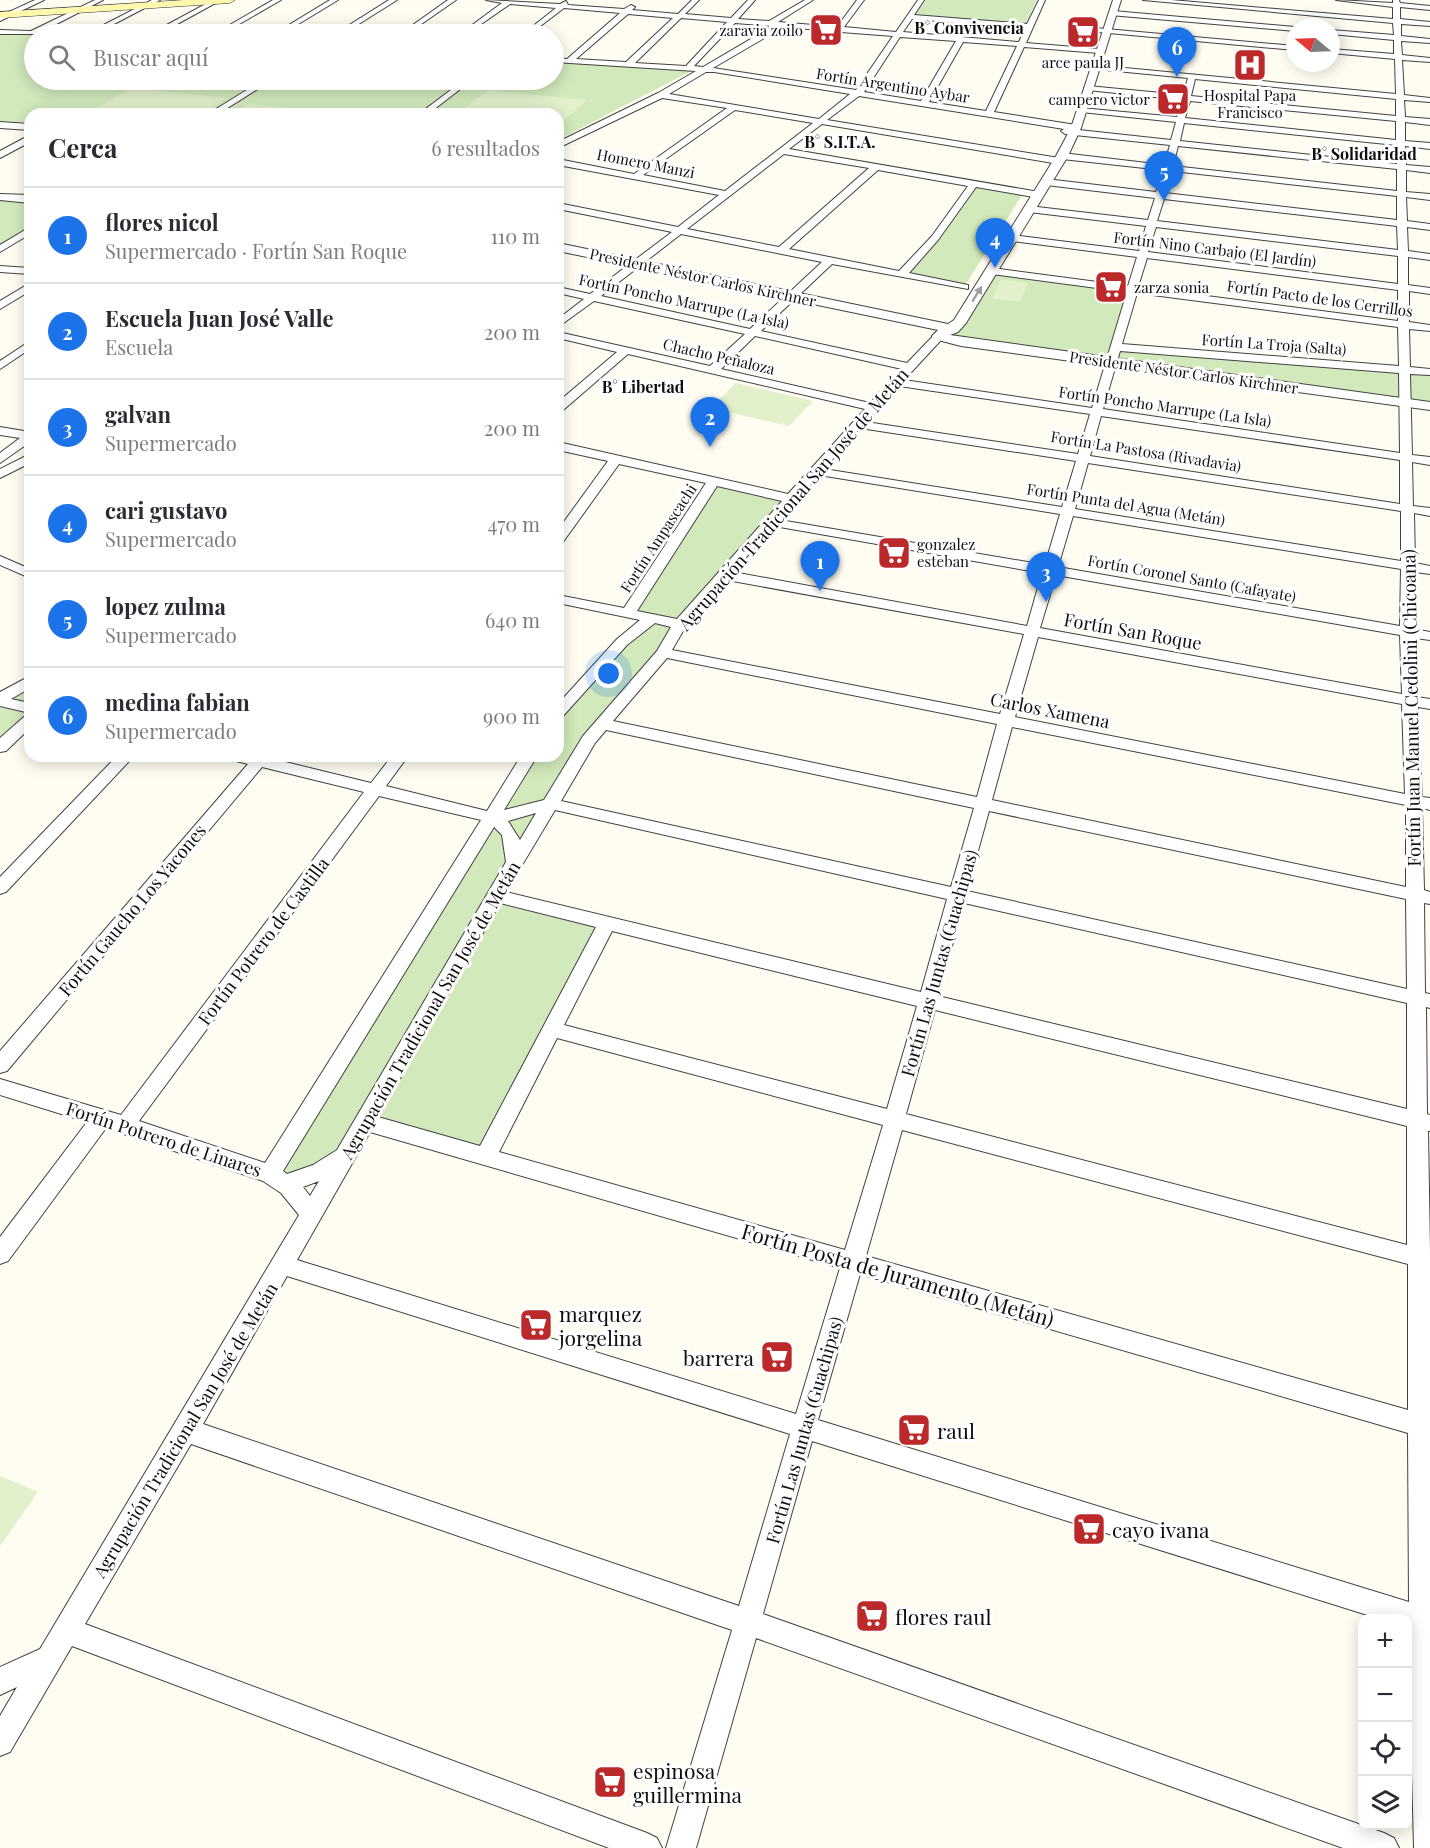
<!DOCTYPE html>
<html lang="es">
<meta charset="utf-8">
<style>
:root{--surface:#fff;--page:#f2f2f3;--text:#2b2b33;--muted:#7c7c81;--line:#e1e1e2;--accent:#1a73e8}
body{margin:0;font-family:"Playfair Display",serif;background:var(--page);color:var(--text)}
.controls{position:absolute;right:18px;bottom:18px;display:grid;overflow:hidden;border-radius:12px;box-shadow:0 3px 15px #0003}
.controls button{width:54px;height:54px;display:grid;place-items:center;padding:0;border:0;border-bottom:2px solid var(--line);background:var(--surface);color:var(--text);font:30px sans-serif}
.compass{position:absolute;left:1286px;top:18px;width:54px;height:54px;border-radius:50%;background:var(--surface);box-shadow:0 3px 15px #0003;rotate:289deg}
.you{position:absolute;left:609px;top:674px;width:21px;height:21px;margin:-15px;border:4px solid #fff;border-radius:50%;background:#1a73e8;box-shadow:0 0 0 9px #1a73e833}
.badge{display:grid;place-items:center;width:39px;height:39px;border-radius:50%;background:var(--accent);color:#fff;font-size:20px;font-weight:700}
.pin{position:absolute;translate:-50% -50px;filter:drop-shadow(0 2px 3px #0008)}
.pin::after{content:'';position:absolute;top:32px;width:21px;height:18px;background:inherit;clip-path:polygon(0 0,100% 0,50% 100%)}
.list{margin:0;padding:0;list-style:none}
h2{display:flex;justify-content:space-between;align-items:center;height:78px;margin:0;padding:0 24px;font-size:26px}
h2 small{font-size:20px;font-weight:400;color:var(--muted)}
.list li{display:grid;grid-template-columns:39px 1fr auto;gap:18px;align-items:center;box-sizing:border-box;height:96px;padding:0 24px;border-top:2px solid var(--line)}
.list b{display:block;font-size:22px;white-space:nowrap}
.list p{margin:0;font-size:20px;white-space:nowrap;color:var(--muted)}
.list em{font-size:20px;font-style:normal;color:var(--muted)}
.icon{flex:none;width:33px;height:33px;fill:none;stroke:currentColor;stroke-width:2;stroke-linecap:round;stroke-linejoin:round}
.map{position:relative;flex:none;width:1430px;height:1848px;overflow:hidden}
.search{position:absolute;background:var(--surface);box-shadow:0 3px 15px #0003;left:24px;top:24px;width:540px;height:66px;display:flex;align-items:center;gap:15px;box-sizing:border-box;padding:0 21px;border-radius:33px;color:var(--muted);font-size:22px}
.panel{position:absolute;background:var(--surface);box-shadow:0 3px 15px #0003;left:24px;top:108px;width:540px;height:654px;border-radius:18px}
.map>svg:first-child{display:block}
.green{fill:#d1e9bb}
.pitch{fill:#e2f0cc}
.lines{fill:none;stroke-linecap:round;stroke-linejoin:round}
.minor-casing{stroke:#424242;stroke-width:2}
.tertiary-casing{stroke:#424242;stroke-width:2}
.secondary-casing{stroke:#313131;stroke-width:1}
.minor{fill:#fff;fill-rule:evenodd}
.tertiary{fill:#fff;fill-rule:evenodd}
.secondary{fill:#fdf8ae;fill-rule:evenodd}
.oneway{fill:#9f9f9f}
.labels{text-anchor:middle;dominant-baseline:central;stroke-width:6;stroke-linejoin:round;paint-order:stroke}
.far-poi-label{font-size:15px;fill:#0f0f0f;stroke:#fff;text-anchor:end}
.far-street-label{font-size:15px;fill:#0f0f0f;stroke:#fff}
.far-neighbourhood-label{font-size:16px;font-weight:bold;fill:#0f0f0f;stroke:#fff}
.street-label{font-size:18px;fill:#0f0f0f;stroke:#fff}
.near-street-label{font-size:21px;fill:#0f0f0f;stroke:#fff}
.near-poi-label{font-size:21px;fill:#0f0f0f;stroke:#fff;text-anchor:start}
</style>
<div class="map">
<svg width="1430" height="1848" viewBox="0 0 1430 1848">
<rect width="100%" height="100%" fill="#fffdf1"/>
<g class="green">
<path d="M922,0H1037L1025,25L912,16Z"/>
<path d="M0,33L34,35V80H554V62L695,69L558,140V114H30V123L0,121Z"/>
<path d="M974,184L1024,192L964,287L902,274Z"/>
<path d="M0,199L30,201V228L0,246Z"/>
<path d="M992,271L1131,289L1112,362L946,336Z"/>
<path d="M1120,349L1399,370L1400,401L1117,361Z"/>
<path d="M1408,371L1430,372V404L1409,401Z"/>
<path d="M714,481L791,499L589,740L346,1155L287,1183L270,1174L529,756H558V714L651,618L629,612Z"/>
<path d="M30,681V719L0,747V699Z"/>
<path d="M499,900L601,924L485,1149L372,1119Z"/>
</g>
<g class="pitch">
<path d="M153,80H250L235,89Z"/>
<path d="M131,88L227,98L202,114L88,113Z"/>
<path d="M488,90L587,100L560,124H558V114L458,113Z"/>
<path d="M248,104L338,113L232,114Z"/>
<path d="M1001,279L1028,283L1020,302L992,299Z"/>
<path d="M736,383L813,401L789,426L710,408Z"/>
<path d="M0,1476L38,1492L0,1546Z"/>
</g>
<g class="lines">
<defs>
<g id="minor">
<path d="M35,0H44L0,21V16Z"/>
<path d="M95,0H103L41,32L43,34H0V30L31,31Z"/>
<path d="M152,0H160L95,34H86Z"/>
<path d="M213,0H221L159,34H150Z"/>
<path d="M273,0H281L222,34H214Z"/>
<path d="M330,0H338L282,34H274Z"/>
<path d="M389,0H397L343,34H335Z"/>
<path d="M448,0H456L407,34H400Z"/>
<path d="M486,0L560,4L566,1L568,5L624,9L631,5L635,7L632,10L678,14L692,0H699L685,14L731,18L748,0H755L738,19L769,21L805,0H813L778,22L837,27L857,0H864L844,27L896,32L918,0H924L914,15L1027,24L1039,0H1045L1026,43L1099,49L1103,51L1099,53L1024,47L994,112L1076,125L1080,128L1079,130L1171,140L1176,122L1081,112L1077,110L1081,108L1177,117L1182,100L1088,90L1084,88L1088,86L1183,95L1188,78L1086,68L1082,66L1083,64L1396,94L1395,59L1331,53V49L1394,54V40L1331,34V30L1394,35L1393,23L1143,0H1171L1393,19V7L1336,0L1393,3V0H1399L1400,3L1430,6V10L1400,7V19L1430,22V26L1401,24V36L1430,39V43L1401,41L1402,55L1430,58V62L1402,60L1404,95L1430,98V102L1404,100L1405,117L1430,119V125L1405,122V141L1430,143V149L1405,146L1406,165L1430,167V173L1406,170V192L1430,194V200L1406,197L1407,221L1430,224V230L1407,227L1408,251L1430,254V260L1408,257V285L1430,288V294L1409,291V322L1430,325V331L1409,329L1410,367L1430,369V375L1410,374L1412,455L1430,457V465L1412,462L1413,506L1430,508V516L1414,513L1415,563L1430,566V574L1415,572L1414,629L1430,632V640L1415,638L1417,697L1430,699V709L1418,707L1422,797L1430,798V810L1422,808L1424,890L1430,892V904L1424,903L1425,993L1430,994V1008L1426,1007L1427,1114L1430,1115V1131H1428L1430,1251V1848H1414L1408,1618H1377L812,1441L763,1614L1384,1833L1394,1838L1399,1848H1343L756,1638L696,1848H666L732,1630L191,1444L85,1624L647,1833L657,1838L662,1848H609L72,1646L10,1752L0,1756V1716L17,1687L0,1695V1667L40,1649L299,1215L281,1193L263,1181L106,1128L8,1261L0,1264V1237L87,1122L0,1095V1079L121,1115L364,792L262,767L7,1071L0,1073V1051L248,764L232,760L230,756H271L269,758L371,783L392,756H408L386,786L487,811L521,756H537L504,810L544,800L583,736L657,651L671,627L655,623L627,645L563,716L558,718V704L617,639L640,620L558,603V595L624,608L706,483L619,464L563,542L558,543V530L608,461L558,450V442L788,494L865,409L628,354L562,411L558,412V402L617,352L558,338V332L710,366L745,334L594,301L558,327V319L584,299L558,293V287L590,294L672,232L558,209V203L678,227L719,195L558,165V159L634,174L727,108L662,98L558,148V142L658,93L696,71L554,62V58L567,59L620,13L564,8L530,34H523L556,8L510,4L467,34H460L502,3ZM628,14L673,18L626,62L576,59ZM681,18L727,22L686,66L635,63ZM912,19L1025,28L1019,42L903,32ZM735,23L773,26L703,67L694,66ZM783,27L833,31L824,43L828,45L841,32L893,36L856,90L713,68ZM900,37L956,41L921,101L864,92ZM963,42L1017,46L986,111L929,102ZM706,72H714L850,94L819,119L669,94ZM1195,79L1396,99V116L1191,96ZM859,96L1064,129L1061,131L1065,134L1170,145L1164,165L1062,153L1058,156L1062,159L1163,170L1156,192L1046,179L1041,182L1046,185L1155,198L1148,220L1029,206L1024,209L1029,212L1146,226L1139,251L996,233L991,236L996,239L1137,257L1128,286L992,268L987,271L992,274L1127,292L1092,408L904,380L943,338L944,336L939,333L935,334L907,363L761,331L832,264L968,289V285L909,273L938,240L976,187L1039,198L1044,195L1039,192L789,149L822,124L1059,164L1063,161L1059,158L827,120ZM1190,101L1396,121V140L1185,118ZM735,110L813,123L725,191L643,175ZM1184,123L1396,145L1397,164L1180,141ZM1178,146L1397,169V191L1173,166ZM784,154L869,168L779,247L687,229ZM878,170L968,186L932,236L899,271L789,249ZM1172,171L1397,196V220L1165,193ZM1164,199L1397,226L1398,250L1157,221ZM1156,227L1398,256V284L1148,252ZM681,234L822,262L750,329L601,296ZM1147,258L1398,290V321L1138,287ZM1137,293L1398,327L1399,366L1122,344ZM755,336L902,369L870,403L721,369ZM1120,351L1399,373L1400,453L1103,409ZM899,386L1090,414L1078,454L866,422ZM1101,416L1400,460V504L1090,456ZM860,428L1076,461L1062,507L824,469ZM1088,463L1401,511V561L1075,509ZM819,475L1060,514L1045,565L780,520ZM717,486L782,501L677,619L637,611ZM1073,516L1401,569L1400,626L1058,567ZM774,526L1042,573L1027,626L733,572ZM1056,575L1400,635L1402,694L1040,628ZM727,580L1024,634L1000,714L672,650L686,626ZM1038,637L1402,704L1405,794L1015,717ZM667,658L997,724L977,797L613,721ZM1012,727L1406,805V887L992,800ZM606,730L974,808L951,887L561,801L595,743ZM379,796L481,820L265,1163L139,1121ZM555,810L947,899L921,992L506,892ZM989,811L1406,899L1407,989L967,891ZM536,813L520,840L508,821ZM494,827L502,835L506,862L337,1150L313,1165L287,1174L283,1171ZM500,903L596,927L480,1146L378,1117ZM964,903L1407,1003V1109L938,996ZM612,931L917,1006L887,1109L564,1025ZM935,1010L1407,1126V1245L906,1114ZM557,1038L883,1125L845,1250L499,1152ZM902,1130L1408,1264V1410L866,1256ZM370,1132L840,1268L796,1414L297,1260ZM319,1181L310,1196L303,1187ZM860,1274L1408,1433L1409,1602L818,1420ZM287,1276L790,1434L739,1606L203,1424Z"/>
<path d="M1113,11L1295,27H1296L1295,31L1110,15Z"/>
<path d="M1095,28L1295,46V50L1098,32Z"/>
<path d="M263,80H272L218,114H208Z"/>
<path d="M464,80H472L428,114H419Z"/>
<path d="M0,122L30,124V130L0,128Z"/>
<path d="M30,135V142L0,158V151Z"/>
<path d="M30,227V234L0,252V245Z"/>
<path d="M0,266L30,268V274L0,272Z"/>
<path d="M30,283V291L0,309V301Z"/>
<path d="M30,341V349L0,369V361Z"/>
<path d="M0,427L30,432V442L0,463V453L20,438L0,435Z"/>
<path d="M30,454V463L0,478V469Z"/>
<path d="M0,556L30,569V578L0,565Z"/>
<path d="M30,676V688L11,699L30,703V713L0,706V692Z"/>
<path d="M30,714V728L6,751L0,752V738L25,716Z"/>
<path d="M117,756H134L6,892L0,894V877Z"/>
</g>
<g id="tertiary">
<path d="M1113,0H1121L1081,128L1068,156L966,323L958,332L950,335L1430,402V410L961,346L934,339L932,336L938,330L558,251V243L948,324L954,320L1056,156L1071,128Z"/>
<path d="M0,194L30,195V203L0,200Z"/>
</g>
<path id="secondary" d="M184,0H235L230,3L0,18V12Z"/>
</defs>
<use href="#minor" class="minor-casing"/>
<use href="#tertiary" class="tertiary-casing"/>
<use href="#secondary" class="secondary-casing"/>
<use href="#minor" class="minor"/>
<use href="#tertiary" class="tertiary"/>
<use href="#secondary" class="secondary"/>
</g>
<defs><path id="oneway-solid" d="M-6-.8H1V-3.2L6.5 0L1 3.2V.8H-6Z" transform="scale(1.5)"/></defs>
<use class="oneway" href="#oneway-solid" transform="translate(977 294) rotate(-58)"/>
<defs>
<symbol id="supermarket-square" viewBox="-11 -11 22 22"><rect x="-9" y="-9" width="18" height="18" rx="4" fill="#bc292a" stroke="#fff"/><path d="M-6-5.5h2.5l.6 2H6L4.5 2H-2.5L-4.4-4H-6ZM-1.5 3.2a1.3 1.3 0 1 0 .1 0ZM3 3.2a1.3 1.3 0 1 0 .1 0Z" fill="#fff"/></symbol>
<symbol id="hospital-square" viewBox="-11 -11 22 22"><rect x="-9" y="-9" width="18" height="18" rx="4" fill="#bc292a" stroke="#fff"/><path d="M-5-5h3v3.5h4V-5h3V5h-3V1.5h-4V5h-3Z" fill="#fff"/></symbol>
</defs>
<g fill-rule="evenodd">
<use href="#supermarket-square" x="807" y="11" width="38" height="38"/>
<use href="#supermarket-square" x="1064" y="13" width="38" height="38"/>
<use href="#hospital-square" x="1231" y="46" width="38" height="38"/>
<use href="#supermarket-square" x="1154" y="80" width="38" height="38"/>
<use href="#supermarket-square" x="1092" y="268" width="38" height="38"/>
<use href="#supermarket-square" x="875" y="534" width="38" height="38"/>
<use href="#supermarket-square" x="517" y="1306" width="38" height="38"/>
<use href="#supermarket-square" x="758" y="1338" width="38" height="38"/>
<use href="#supermarket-square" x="895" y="1411" width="38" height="38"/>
<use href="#supermarket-square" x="1070" y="1510" width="38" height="38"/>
<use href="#supermarket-square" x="853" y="1597" width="38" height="38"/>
<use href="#supermarket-square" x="591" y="1763" width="38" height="38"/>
</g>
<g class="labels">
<g class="far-poi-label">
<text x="803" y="30">zaravia zoilo</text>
<text x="1083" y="62" text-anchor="middle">arce paula JJ</text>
<text x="1250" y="95" text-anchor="middle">Hospital Papa<tspan x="1250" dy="17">Francisco</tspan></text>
<text x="1150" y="99">campero victor</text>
<text x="1134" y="287" text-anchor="start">zarza sonia</text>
<text x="917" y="544" text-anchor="start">gonzalez<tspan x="917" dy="17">esteban</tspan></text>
</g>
<g class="far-street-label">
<text transform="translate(893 85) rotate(9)">Fortín Argentino Aybar</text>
<text transform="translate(646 163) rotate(11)">Homero Manzi</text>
<text transform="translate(1215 249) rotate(7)">Fortín Nino Carbajo (El Jardín)</text>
<text transform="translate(703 277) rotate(12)">Presidente Néstor Carlos Kirchner</text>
<text transform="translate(1320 298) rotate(8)">Fortín Pacto de los Cerrillos</text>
<text transform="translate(684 301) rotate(12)">Fortín Poncho Marrupe (La Isla)</text>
<text transform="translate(1274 344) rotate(4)">Fortín La Troja (Salta)</text>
<text transform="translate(719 356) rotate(13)">Chacho Peñaloza</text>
<text transform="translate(1184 372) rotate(8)">Presidente Néstor Carlos Kirchner</text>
<text transform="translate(1165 406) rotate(8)">Fortín Poncho Marrupe (La Isla)</text>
<text transform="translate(1146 451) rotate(9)">Fortín La Pastosa (Rivadavia)</text>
<text transform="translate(1126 504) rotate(9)">Fortín Punta del Agua (Metán)</text>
<text transform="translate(658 538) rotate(-57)">Fortín Ampascachi</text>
<text transform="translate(1192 578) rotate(10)">Fortín Coronel Santo (Cafayate)</text>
</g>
<g class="far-neighbourhood-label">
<text x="969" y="27">B° Convivencia</text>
<text x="840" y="141">B° S.I.T.A.</text>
<text x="1364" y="153">B° Solidaridad</text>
<text x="643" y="386">B° Libertad</text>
</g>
<g class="street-label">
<text transform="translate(793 499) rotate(-49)">Agrupación Tradicional San José de Metán</text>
<text transform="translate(1133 631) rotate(10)">Fortín San Roque</text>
<text transform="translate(1411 708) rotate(-91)">Fortín Juan Manuel Cedolini (Chicoana)</text>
<text transform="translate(1050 710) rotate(11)">Carlos Xamena</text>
<text transform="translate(132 910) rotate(-50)">Fortín Gaucho Los Yacones</text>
<text transform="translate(263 941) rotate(-53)">Fortín Potrero de Castilla</text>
<text transform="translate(939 963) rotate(-74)">Fortín Las Juntas (Guachipas)</text>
<text transform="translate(430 1010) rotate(-60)">Agrupación Tradicional San José de Metán</text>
<text transform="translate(164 1139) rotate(18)">Fortín Potrero de Linares</text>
<text transform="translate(185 1430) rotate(-59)">Agrupación Tradicional San José de Metán</text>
<text transform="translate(804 1430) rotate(-74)">Fortín Las Juntas (Guachipas)</text>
</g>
<g class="near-street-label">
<text transform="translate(898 1274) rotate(16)">Fortín Posta de Juramento (Metán)</text>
</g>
<g class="near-poi-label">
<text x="559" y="1313">marquez<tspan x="559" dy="24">jorgelina</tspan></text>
<text x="754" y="1357" text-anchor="end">barrera</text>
<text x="937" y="1430">raul</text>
<text x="1112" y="1529">cayo ivana</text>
<text x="895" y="1616">flores raul</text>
<text x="633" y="1770">espinosa<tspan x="633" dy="24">guillermina</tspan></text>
</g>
</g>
</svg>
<div class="controls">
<button>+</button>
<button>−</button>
<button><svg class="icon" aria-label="locate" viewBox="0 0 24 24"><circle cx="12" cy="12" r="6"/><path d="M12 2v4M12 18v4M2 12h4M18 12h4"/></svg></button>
<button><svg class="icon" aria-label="layers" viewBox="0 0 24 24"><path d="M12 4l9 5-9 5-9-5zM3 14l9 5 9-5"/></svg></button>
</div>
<svg class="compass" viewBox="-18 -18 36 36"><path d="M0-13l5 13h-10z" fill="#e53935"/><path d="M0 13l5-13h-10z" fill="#7c7c81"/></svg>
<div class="you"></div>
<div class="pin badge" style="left:820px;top:591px">1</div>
<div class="pin badge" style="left:710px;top:447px">2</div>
<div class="pin badge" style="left:1046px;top:602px">3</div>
<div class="pin badge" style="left:995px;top:268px">4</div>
<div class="pin badge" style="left:1164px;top:201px">5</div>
<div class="pin badge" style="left:1177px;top:77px">6</div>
<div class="search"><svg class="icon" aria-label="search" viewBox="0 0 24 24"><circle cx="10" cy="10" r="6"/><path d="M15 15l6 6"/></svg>Buscar aquí</div>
<section class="panel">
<h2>Cerca<small>6 resultados</small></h2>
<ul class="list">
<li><span class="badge">1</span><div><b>flores nicol</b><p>Supermercado · Fortín San Roque</p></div><em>110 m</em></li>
<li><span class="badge">2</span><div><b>Escuela Juan José Valle</b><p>Escuela</p></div><em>200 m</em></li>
<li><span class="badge">3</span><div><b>galvan</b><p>Supermercado</p></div><em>200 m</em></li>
<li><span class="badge">4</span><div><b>cari gustavo</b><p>Supermercado</p></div><em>470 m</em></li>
<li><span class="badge">5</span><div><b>lopez zulma</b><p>Supermercado</p></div><em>640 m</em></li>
<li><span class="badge">6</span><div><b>medina fabian</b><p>Supermercado</p></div><em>900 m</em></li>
</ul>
</section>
</div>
